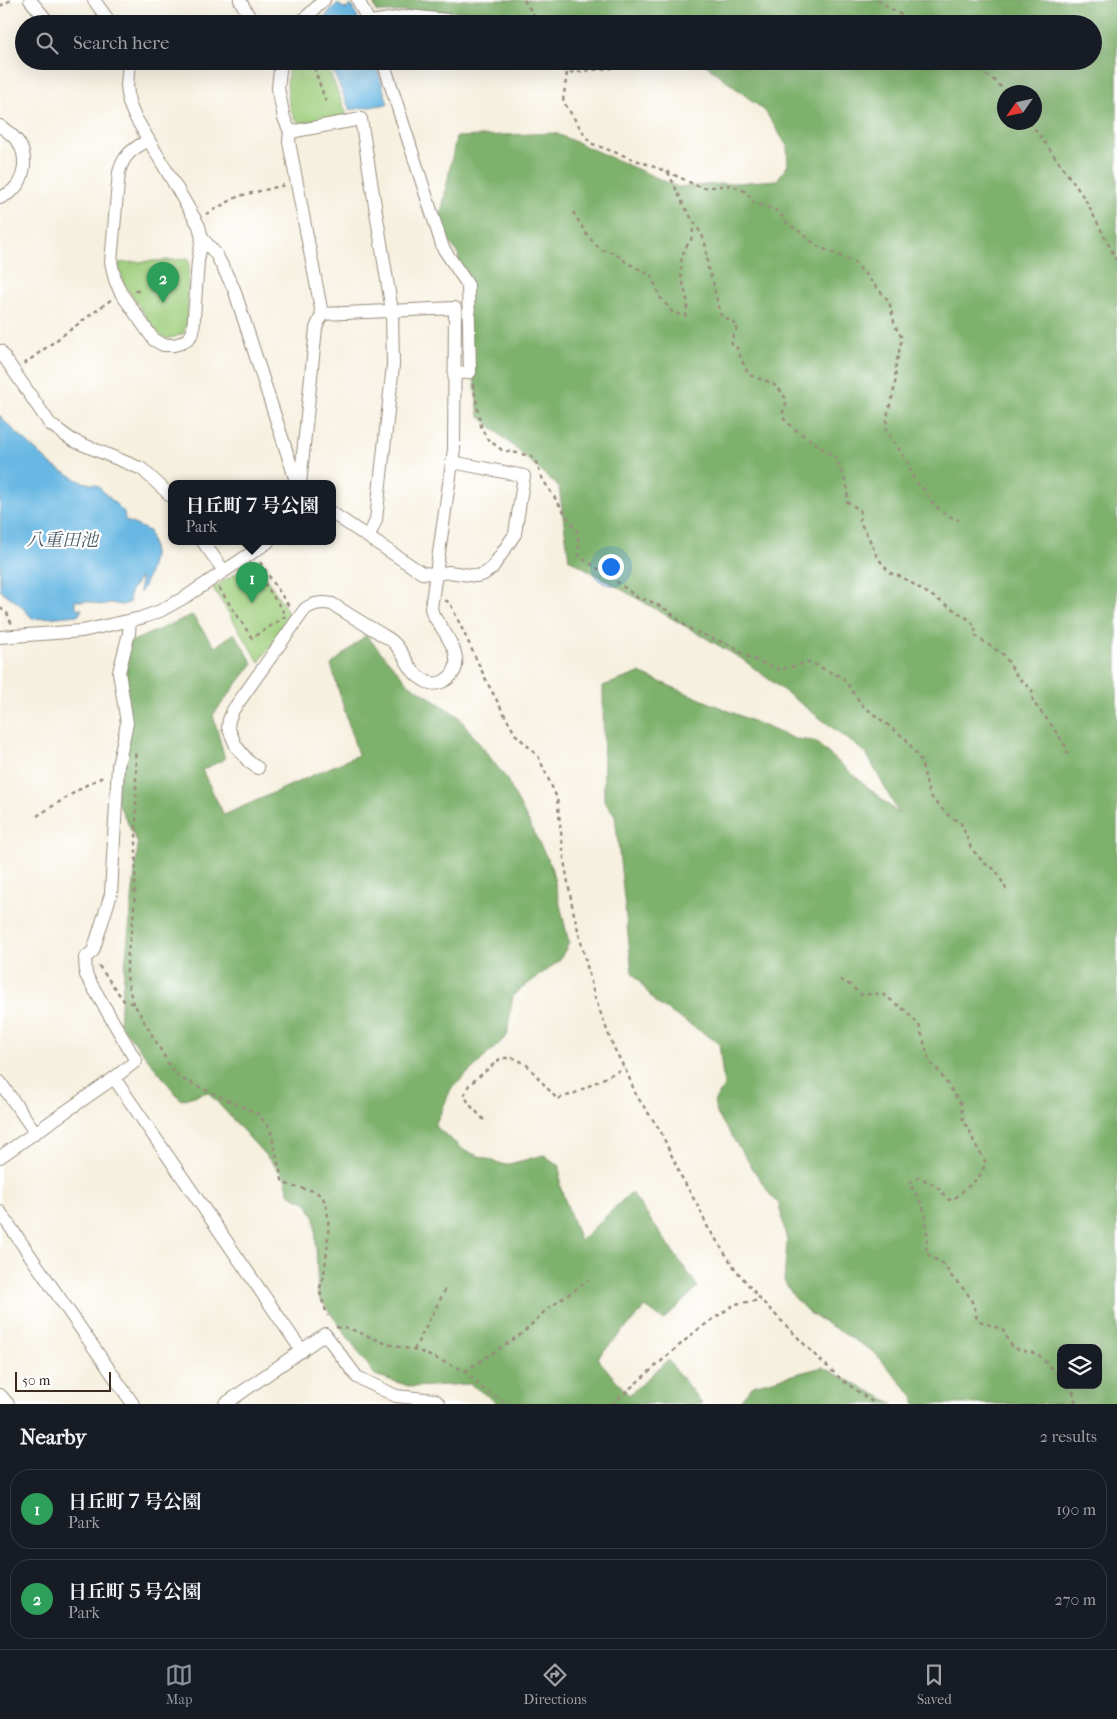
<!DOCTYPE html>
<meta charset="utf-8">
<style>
:root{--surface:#171b24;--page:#242831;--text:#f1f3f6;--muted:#9ea1a6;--line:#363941;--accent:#8c9099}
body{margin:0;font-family:"IM FELL French Canon","Noto Serif JP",serif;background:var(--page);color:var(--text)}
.controls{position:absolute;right:15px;bottom:15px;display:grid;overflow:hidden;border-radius:10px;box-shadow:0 5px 20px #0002}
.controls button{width:45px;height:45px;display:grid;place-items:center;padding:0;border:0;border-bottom:1px solid var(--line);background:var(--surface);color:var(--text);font:25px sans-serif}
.compass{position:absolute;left:997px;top:85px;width:45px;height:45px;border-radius:50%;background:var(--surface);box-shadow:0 5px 20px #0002;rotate:236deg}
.scale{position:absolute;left:15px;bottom:12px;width:96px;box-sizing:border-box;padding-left:5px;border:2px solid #3b2a1e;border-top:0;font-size:14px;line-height:18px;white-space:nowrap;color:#3b2a1e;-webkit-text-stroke:4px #fff;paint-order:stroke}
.you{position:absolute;left:610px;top:566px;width:18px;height:18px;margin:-12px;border:4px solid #fff;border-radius:50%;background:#1a73e8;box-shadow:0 0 0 8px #1a73e833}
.badge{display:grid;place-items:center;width:32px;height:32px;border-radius:50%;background:var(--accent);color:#fff;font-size:16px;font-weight:700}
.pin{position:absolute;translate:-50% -41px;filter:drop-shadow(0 1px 2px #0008)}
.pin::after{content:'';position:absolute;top:26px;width:18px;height:15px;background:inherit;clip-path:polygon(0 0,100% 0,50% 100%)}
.popup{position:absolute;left:168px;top:480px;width:168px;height:65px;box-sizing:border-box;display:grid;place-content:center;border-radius:10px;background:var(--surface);filter:drop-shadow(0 1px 4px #0005);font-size:16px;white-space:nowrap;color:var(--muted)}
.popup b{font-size:19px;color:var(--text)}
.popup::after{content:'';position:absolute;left:50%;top:100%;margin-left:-10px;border:10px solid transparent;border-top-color:var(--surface)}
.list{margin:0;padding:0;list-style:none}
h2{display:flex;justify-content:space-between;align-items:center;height:65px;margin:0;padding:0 20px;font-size:21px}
h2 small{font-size:16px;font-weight:400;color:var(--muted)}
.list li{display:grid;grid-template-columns:32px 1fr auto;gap:15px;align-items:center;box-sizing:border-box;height:80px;margin:0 10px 10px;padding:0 10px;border:1px solid var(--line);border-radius:20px}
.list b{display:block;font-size:19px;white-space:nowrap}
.list p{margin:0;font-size:16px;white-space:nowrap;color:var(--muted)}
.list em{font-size:16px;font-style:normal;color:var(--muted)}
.icon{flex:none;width:28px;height:28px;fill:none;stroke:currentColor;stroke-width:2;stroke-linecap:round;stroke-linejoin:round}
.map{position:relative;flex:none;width:1117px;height:1404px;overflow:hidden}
.search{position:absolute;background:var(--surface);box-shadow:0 5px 20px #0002;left:15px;right:15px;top:15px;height:55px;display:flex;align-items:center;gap:12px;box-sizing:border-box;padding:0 18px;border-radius:28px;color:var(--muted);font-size:19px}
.sheet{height:245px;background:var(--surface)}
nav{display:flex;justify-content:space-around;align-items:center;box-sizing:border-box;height:70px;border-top:1px solid var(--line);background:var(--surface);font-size:14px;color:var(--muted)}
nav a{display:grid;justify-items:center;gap:2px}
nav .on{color:var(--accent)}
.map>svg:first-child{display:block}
.green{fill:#9ece7c;stroke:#6c7c4d}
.forest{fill:#7eb16c;stroke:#5c6e45;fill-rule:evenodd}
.water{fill:#69b8e3;stroke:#527180}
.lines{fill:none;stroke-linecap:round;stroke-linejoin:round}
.minor-casing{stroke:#988d7e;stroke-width:14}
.path{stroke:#988d7e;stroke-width:2.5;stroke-dasharray:4 4;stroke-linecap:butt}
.minor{stroke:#fff;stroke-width:12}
.labels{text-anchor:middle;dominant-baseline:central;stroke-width:4.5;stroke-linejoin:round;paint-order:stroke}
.water-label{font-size:18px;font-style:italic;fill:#4b5c63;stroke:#fff}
</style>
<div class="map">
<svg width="1117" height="1404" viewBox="0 0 1117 1404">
<rect width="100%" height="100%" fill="#fff"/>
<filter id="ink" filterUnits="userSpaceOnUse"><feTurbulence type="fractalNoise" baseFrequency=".02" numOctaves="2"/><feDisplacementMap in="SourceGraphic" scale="10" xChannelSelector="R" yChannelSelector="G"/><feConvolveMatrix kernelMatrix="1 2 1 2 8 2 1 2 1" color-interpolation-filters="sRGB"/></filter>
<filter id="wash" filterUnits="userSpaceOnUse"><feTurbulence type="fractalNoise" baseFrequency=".0096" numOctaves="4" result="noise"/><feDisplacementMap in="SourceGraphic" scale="20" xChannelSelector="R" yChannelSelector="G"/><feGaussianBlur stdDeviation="1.12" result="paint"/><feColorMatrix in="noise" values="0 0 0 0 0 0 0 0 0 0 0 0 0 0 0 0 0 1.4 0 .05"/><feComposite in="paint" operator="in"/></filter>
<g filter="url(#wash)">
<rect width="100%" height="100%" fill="#f6f0df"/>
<g class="green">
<path d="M290,61H325L347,115L299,123C285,108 286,80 290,61Z"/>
<path d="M189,259L187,322L183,334L167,339L158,334L124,284L118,263Z"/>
<path d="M255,561L292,618L259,662L213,588Z"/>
</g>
<g class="forest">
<path d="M372,0H1117V1401L1112,1404H914V1397L874,1352L808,1312L794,1297L784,1281L787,1242L779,1204L771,1196L717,1114L714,1102L724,1086L719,1043L656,1003L632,972L615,815L604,801L603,686L639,673L795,739L814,741L899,814L866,753L742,659L569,559L559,487L479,416L458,253L438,229L456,137L555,133L678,187L777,180L788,165L787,146L765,111L706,65L698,61H1093V24H515L494,11L377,12ZM1004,92H1034V122H1004ZM1061,1348H1098V1385H1061Z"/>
<path d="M192,615L215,647L234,633L253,663L213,715L225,759L202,770L224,815L358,755L331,665L366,635L408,683L458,716L506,778L551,866L569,943L559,961L513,995L507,1036L451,1089L435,1126L465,1151L505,1165L544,1155L560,1166V1186L580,1241L631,1192L698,1287L663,1320L646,1307L597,1358L629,1395L668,1360L702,1404H499L470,1384L412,1387L375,1375L318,1296L315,1219L307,1203L290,1195L284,1176L208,1092L181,1100L119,1023L138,844L117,801L128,643Z"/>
<path d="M823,1367L894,1404H737L753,1385Z"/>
</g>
<g class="water">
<path d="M337,4L346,9L351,5L361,24H318Z"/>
<path d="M329,61H375L388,104L350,110Z"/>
<path d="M0,415L3,420L53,466L82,482L97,485L124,512L125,520L149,531C150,536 152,541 153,546C155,558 147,583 140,593V577L130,592L129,603L121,605L111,603L100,605L87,601H74L77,609H82L79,615L33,619L19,604L0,590Z"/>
</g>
</g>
<g filter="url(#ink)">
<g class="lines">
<defs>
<g id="minor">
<path d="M30,0L50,24"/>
<path d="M94,0L111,24"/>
<path d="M240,0L253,24"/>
<path d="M358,0L370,24"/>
<path d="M370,22L409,16L447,20"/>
<path d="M299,24L324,0"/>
<path d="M129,61L127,85L129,103L134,115L199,226L202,238L198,261L193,332L189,338L181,343L174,345H163L154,340L121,293L115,280L111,262L119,172C124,154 132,150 148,140"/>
<path d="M281,61L278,88L284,118L290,132L289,142L322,314L316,328L300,484"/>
<path d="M383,61L443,248L468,285L470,372L454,374"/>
<path d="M0,126C7,131 16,137 20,145C27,159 25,179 13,190C10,193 4,196 0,198"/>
<path d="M290,132L361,119L392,311L393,365L387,421L376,520L369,536"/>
<path d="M202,238L216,254L234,289L297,484"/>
<path d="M0,351L50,424L72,440L142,469L172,497"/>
<path d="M332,513L422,573L436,574L449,572L477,576L484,574L492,568L515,534L524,476L452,462"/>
<path d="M203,542L224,571"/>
<path d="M0,637L82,631L141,618L160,611L187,596L268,542"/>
<path d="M258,768L249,762L236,746L228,727L229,720L233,710L305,609C314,603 321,602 332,604C347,613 362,623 378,632C383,636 390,638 394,643C405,653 408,671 422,679C429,684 437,685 444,681C472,665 445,633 433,615L431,608L454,449L455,308L322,314"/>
<path d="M114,1078L302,1351"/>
<path d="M0,1082L35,1132"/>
<path d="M0,1157L114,1078L136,1061L86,975L85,958L93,951L111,894L118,766L127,723L119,672L129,633L130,621"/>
<path d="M0,1212L133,1404"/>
<path d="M0,1395L8,1404"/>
<path d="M225,1404L325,1334L357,1377L396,1396L435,1400L439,1404"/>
</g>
</defs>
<use href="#minor" class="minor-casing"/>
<g class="path">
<path d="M524,0L540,24"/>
<path d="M878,0L915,24"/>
<path d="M0,6L11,0"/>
<path d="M302,61L312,62L327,105"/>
<path d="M561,61L567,73L621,67"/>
<path d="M966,61L994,80L1006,92"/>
<path d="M567,73L563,101L590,143L668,172L702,188L731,185L747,192L754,203L774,209L782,216L788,224L802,233L817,246L854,262L889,301L895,326L902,338L896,365L895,386L887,417L886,431L907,460L914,480L923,488L934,505L948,516L959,520"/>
<path d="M1030,122L1085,199L1117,261"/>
<path d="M668,172L684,206L702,235L705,243L708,268L713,282L720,314L738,326L731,340L733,347L737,348C741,356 745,373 752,376C755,378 760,379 764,380C776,384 781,390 787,401L783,412L784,419L793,428L836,458L848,489L847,502L860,510L861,516L859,521L868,536L877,557L890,573L902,577L967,618L976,627L974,635L1004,655L1018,678L1032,690L1033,702L1050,723L1066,747L1068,758"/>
<path d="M573,212L587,235L601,250L615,253L627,263L651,275L660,297L673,313L685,316L688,304L681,275V262L685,248L691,240L694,225"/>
<path d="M206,214L239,196L285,185"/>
<path d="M135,291H142"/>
<path d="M24,364L112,299"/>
<path d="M473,384L481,426L486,438L502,450L531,456L536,462L543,480L578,533L579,556L616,581L639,599L648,600L667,610L687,627L698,633L733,646L746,656L780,670L809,662L843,678L862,705L906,739L921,761L929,793L935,802L948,815L961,823L971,848L984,863L996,870L1008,893"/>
<path d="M260,562L290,608"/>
<path d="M219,588L252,638L286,616L254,567H253"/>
<path d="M445,600L450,603L488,684L515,734L538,756L557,798L565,866L573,910L595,998L613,1046L628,1075L636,1095L660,1130L681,1176L700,1210L707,1226L736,1270L761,1300L814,1354L842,1380L875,1404"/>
<path d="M0,608L7,613L12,625"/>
<path d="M37,816L88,784L105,776"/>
<path d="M99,966L124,1001L134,1004L174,1073L182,1079L258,1114L270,1128L282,1180C294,1192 310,1185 321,1196C334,1208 326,1257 324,1275C323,1280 320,1285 320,1290C321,1299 325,1308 328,1316"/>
<path d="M840,980C850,983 855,991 864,996L873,993L884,995L906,1011L919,1025L930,1063L937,1069L961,1104L963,1121L970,1131L974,1142L986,1163L979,1177L955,1198L949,1200L936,1186L919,1177L909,1183C914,1191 920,1199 923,1208C928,1218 927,1241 926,1252C931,1258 935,1259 942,1263C947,1267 949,1275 954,1279C969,1294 973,1299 977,1320L1003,1330L1013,1348L1038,1354L1061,1378"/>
<path d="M134,1004C119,966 132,944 134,907C137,860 136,812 136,765L135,750"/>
<path d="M484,1120L470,1105L464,1095L469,1085L501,1058H514L526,1064L557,1099L573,1094L624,1068"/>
<path d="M336,1327L353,1330L387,1344L421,1352L465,1371L486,1392L509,1404"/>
<path d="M414,1350L447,1286"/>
<path d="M465,1371L523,1333L546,1310L589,1280"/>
<path d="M1067,1385L1073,1392L1076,1404"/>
<path d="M612,1404L696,1331L735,1304L761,1300"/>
</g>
<use href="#minor" class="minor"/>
</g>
</g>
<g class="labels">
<g class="water-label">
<text x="62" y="540">八重田池</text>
</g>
</g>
</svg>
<div class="controls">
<button><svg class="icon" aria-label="layers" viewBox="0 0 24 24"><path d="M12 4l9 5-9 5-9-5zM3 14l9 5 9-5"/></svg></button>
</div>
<svg class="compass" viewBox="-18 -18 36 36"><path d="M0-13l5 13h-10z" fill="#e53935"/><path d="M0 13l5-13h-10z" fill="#9ea1a6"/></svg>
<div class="scale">50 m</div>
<div class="you"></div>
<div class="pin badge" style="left:252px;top:603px;background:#2e9e5b">1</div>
<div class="popup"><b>日丘町７号公園</b>Park</div>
<div class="pin badge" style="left:163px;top:303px;background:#2e9e5b">2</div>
<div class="search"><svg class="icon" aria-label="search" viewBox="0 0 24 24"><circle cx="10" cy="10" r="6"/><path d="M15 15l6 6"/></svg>Search here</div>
</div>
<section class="sheet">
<h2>Nearby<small>2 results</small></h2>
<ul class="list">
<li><span class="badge" style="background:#2e9e5b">1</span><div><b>日丘町７号公園</b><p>Park</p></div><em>190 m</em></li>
<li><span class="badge" style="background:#2e9e5b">2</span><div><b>日丘町５号公園</b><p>Park</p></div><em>270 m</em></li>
</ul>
</section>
<nav>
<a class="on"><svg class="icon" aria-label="map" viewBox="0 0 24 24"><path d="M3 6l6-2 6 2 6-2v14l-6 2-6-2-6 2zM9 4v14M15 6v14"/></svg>Map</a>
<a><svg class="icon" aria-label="directions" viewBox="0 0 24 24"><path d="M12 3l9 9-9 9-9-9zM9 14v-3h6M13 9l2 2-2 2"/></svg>Directions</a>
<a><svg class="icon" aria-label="saved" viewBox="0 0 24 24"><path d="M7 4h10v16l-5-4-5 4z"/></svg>Saved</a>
</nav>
